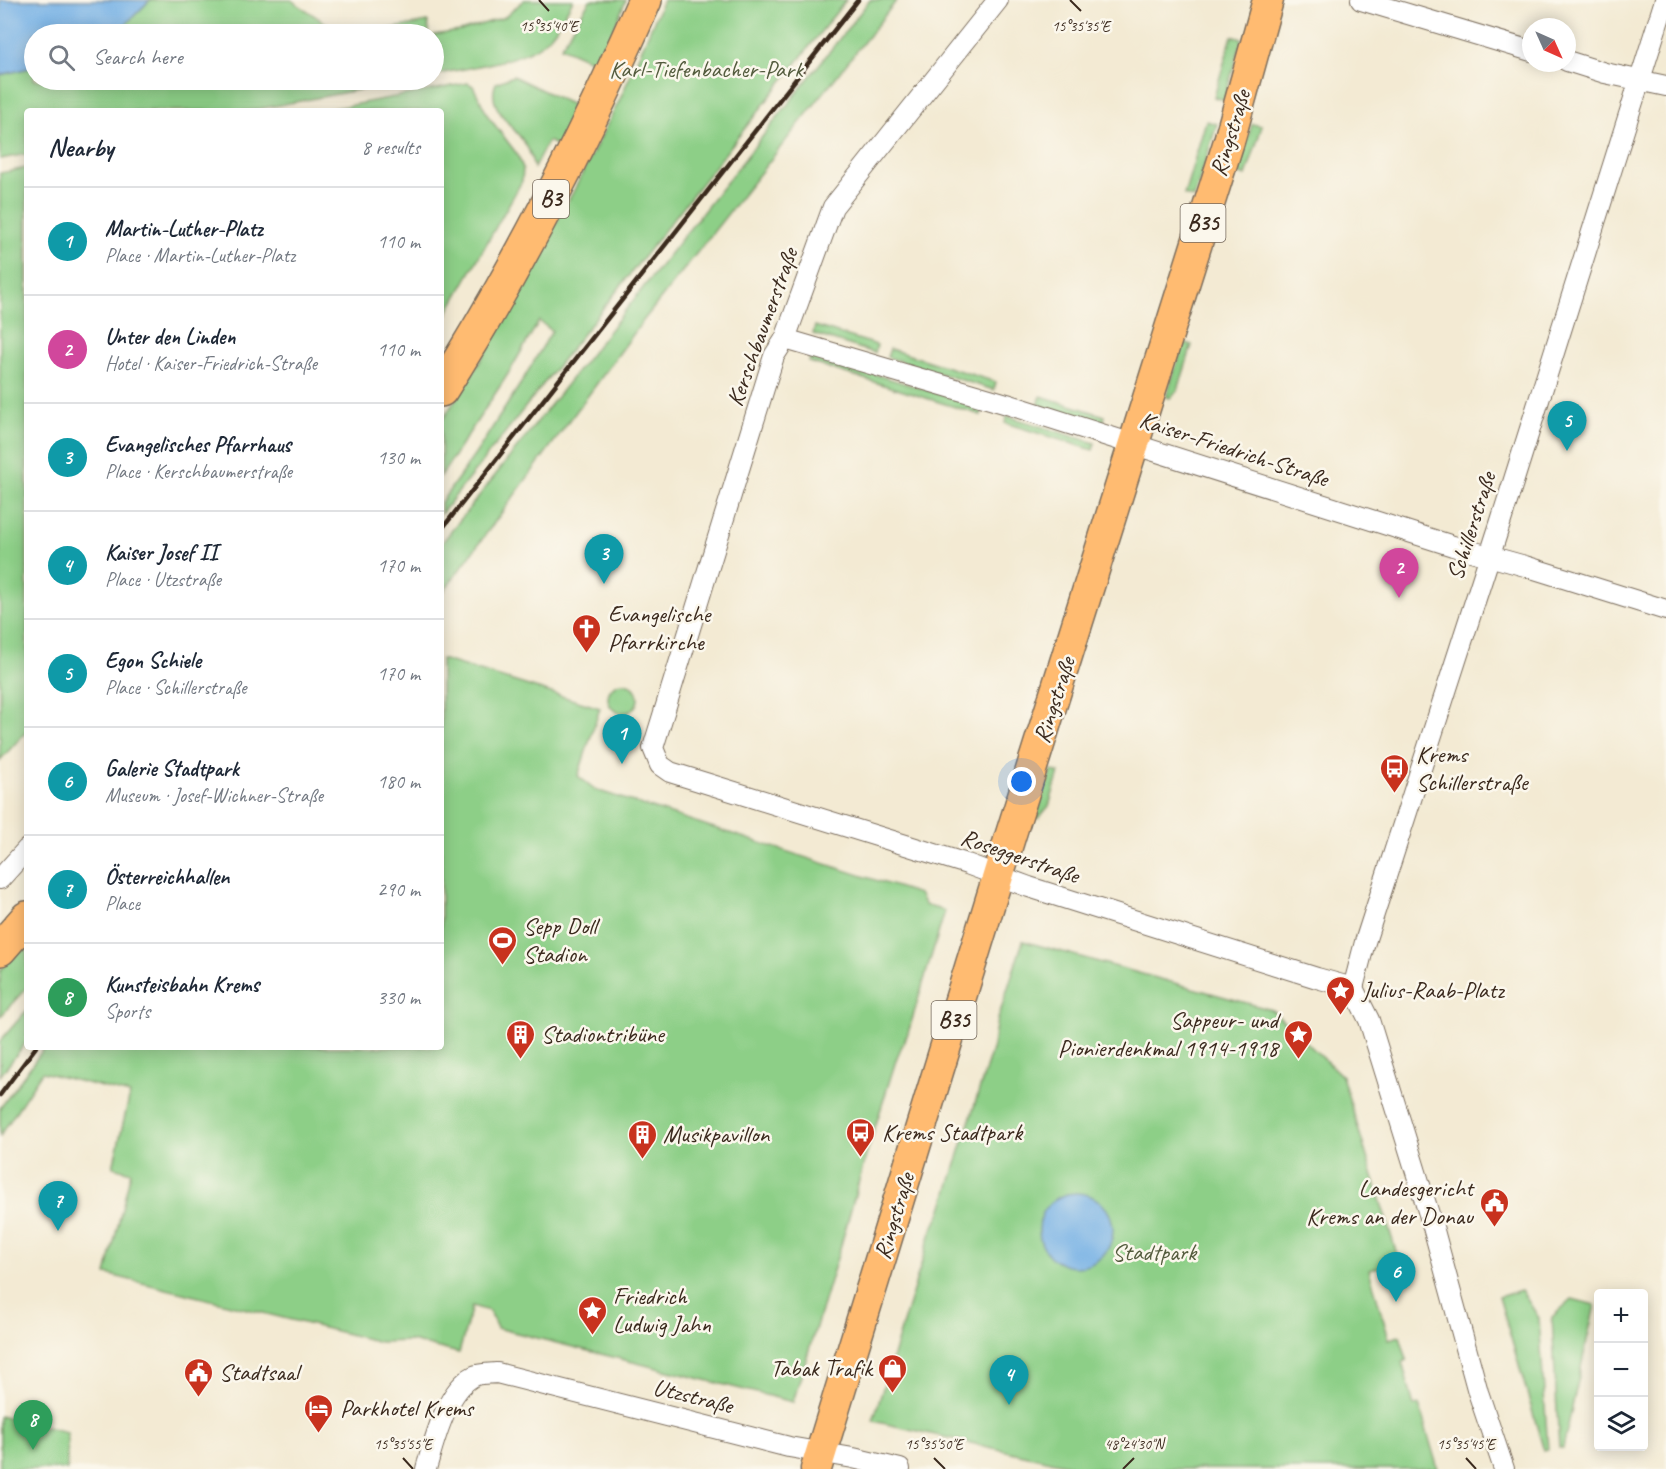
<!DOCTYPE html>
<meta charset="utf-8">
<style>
:root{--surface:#fff;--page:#f6f6f7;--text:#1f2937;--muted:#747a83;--line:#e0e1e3;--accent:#db2777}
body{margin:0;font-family:Caveat,sans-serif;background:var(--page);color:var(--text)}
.controls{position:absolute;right:18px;bottom:18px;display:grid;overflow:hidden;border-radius:6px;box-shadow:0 3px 15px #0003}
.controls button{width:54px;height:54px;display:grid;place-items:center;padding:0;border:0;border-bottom:2px solid var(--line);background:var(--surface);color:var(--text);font:30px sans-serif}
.compass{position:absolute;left:1522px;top:18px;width:54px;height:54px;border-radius:50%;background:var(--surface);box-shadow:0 3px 15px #0003;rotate:135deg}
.you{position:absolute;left:1022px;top:782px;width:21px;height:21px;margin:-15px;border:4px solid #fff;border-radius:50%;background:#1a73e8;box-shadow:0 0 0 9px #1a73e833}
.badge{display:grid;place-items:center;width:39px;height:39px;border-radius:50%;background:var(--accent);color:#fff;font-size:20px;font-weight:700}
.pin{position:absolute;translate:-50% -50px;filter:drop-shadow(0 2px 3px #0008)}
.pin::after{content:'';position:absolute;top:32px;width:21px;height:18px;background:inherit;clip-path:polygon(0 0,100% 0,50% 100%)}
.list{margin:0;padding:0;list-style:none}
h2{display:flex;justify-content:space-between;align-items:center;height:78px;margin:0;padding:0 24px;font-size:26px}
h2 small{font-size:20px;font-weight:400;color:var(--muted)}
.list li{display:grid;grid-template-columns:39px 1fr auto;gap:18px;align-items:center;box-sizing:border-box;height:108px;padding:0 24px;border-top:2px solid var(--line)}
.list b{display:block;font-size:22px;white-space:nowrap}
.list p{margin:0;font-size:20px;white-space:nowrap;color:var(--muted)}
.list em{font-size:20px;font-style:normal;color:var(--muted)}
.icon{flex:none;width:33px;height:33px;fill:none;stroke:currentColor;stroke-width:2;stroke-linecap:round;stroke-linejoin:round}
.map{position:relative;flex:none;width:1666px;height:1469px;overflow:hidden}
.search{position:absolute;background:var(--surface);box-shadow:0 3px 15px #0003;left:24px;top:24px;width:420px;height:66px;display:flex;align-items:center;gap:15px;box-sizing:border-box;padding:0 21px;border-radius:33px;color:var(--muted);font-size:22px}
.panel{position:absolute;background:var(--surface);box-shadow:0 3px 15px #0003;left:24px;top:108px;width:420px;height:942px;border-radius:6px}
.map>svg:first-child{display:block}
.green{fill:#8dcf87;stroke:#647c52;stroke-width:1.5}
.water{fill:#74b0e5;stroke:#586d82;stroke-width:1.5}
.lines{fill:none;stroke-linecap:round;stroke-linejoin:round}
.street-casing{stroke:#7b6d5d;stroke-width:22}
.primary-casing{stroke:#7b6d5d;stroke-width:33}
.highway-casing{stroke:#7b6d5d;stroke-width:36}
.street{stroke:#fff;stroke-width:20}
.primary{stroke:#ffbb71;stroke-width:30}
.highway{stroke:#ffbb71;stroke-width:33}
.rail{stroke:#3b2a1e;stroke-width:4.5}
.ticks{fill:none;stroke:#3b2a1e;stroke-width:2}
.labels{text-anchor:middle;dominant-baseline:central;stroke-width:5;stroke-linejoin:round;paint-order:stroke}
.shield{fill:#fbf7ec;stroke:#75685c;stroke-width:1.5}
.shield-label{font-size:22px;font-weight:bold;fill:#3b2a1e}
.park-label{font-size:24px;fill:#545c3e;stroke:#fbf7ec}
.street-label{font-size:24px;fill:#3b2a1e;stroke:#fbf7ec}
.poi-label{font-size:24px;fill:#3b2a1e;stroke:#fbf7ec;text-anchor:start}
.ticks-label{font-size:15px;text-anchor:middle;fill:#3b2a1e;stroke:#fbf7ec;stroke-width:5;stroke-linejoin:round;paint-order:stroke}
</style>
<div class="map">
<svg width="1666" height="1469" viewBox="0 0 1666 1469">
<rect width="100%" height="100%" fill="#fbf7ec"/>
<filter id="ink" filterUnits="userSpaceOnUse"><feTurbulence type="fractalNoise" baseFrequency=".0167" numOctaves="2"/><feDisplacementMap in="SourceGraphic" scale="12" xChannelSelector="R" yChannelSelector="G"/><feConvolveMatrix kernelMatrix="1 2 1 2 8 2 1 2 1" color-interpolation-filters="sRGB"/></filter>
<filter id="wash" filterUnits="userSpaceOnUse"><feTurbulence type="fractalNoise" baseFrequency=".008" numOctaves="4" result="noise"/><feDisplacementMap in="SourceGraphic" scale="24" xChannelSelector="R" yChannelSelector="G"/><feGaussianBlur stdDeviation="1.35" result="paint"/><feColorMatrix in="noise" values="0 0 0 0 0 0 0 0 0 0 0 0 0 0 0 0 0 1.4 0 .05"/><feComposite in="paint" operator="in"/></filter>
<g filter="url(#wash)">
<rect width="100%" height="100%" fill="#f3ead3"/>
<g class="green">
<path d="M150,0H291L342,34H112L121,29Z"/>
<path d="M524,0H573C565,14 557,31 544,42C522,62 463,68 434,75V35L460,31L505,17Z"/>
<path d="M590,0H626L599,64L561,47Z"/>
<path d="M663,0H846L441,514V502L476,453L521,383L552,331L539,321L508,374L441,476V422L481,360L573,192L620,99Z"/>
<path d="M870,0H897L643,321L441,595V544Z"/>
<path d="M428,22L429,34H361Z"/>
<path d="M1232,36L1242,39L1224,100L1214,97Z"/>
<path d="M34,67V80H410L248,111H27V154L0,159V75Z"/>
<path d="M513,76L577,107L558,146L548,141L534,168C532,160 530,151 526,145C514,126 485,107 496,83Z"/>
<path d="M468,83L473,86L488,116L517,154L523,168L522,181L441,324V111H320Z"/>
<path d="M1206,121L1217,124L1194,198L1184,195Z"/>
<path d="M1252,124L1262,126L1246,176L1237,173Z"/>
<path d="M27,168V731L0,760V173Z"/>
<path d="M815,326L877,345L875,353L813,334Z"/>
<path d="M1183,343L1192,345L1178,390L1170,398L1166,397Z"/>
<path d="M890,349L996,382L994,390L887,357Z"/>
<path d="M811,355L983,407L981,415L809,362Z"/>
<path d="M1041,396L1105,416L1103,425L1038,405Z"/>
<path d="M1007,416L1095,443L1093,450L1005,423Z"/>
<path d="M441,659L600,708L578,776L596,790L919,894L925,905L945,911L908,1033L897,1057L863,1166L841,1245L793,1402L497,1328L489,1311L472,1306L459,1353L411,1341L380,1342L106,1274L131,1172L113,1167L130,1094L42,1072L0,1136V1108L45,1047H441Z"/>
<circle cx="623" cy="698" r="15"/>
<path d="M1051,770L1059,773L1049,806L1039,818L1036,817Z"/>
<path d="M27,940V987L0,1017V971Z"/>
<path d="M1023,941L1272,1010L1342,1076L1399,1261L1369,1270L1389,1339L1400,1336L1407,1360L1402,1362L1414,1406L1419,1405L1438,1469H1086L873,1421L931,1232L941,1212L993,1046L996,1025Z"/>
<path d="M27,1010V1041L0,1076V1041Z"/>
<path d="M1521,1290L1539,1318L1548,1450L1544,1451L1499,1297Z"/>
<path d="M1572,1299L1595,1305L1563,1448H1559L1552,1317Z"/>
<path d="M0,1416L67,1432V1469H0Z"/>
</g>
<g class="water">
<path d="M0,0H150L121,29L112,34H34V67L0,75Z"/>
<circle cx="1076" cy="1230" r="37"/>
</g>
</g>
<g filter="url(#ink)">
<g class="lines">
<defs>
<g id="street">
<path d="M998,0L833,207L785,339L774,356L653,748L660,765L670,772L967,864L1029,887L1317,978L1353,988"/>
<path d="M1361,0L1531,51"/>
<path d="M1567,61L1605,73L1666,86"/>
<path d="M785,339L1007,404L1453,546L1525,566L1666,610"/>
<path d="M0,879L27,849"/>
<path d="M1353,988L1365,942L1500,524L1665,0"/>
<path d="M1353,988L1369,1020L1433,1227L1478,1392L1504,1469"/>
<path d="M426,1469C434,1442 446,1390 474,1376C480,1373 490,1374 497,1373L789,1447L853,1458L900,1469"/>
</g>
<path id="primary" d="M816,1469L1010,837L1229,141L1268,0"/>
<g id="highway">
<path d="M441,390C520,266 586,134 645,0"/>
<path d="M0,949L27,918"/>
</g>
</defs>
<use href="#street" class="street-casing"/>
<use href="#primary" class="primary-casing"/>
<use href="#highway" class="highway-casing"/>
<use href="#street" class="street"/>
<use href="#primary" class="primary"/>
<use href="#highway" class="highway"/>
<g class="rail">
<path d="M441,530L858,0"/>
<path d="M0,1095L36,1047"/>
</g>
</g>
</g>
<path class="ticks" d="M539,0L549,11M1070,0L1081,11M403,1458L413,1469M934,1458L945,1469M1466,1458L1476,1469M1123,1469L1134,1458"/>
<defs>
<symbol id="church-pin" viewBox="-11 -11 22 30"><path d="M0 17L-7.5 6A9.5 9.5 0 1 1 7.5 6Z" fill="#c8321e" stroke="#fbf7ec"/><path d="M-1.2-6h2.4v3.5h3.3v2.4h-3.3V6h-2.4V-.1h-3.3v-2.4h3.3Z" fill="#fff"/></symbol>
<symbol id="bus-pin" viewBox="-11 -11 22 30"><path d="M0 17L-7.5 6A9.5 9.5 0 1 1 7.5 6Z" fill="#c8321e" stroke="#fbf7ec"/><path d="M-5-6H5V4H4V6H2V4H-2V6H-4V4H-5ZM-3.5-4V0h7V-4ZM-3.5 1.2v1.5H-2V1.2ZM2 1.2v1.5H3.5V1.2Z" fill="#fff"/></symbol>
<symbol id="stadium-pin" viewBox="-11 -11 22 30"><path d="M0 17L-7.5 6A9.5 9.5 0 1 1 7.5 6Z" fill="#c8321e" stroke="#fbf7ec"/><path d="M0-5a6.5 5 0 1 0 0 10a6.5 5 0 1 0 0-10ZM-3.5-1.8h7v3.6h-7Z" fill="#fff"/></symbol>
<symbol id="sight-pin" viewBox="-11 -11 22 30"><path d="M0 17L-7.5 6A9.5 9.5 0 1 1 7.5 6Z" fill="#c8321e" stroke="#fbf7ec"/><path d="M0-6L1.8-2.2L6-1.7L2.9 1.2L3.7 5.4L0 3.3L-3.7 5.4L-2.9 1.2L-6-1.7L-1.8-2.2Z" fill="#fff"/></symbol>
<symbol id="building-pin" viewBox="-11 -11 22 30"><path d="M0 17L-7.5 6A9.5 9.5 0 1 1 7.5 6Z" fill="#c8321e" stroke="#fbf7ec"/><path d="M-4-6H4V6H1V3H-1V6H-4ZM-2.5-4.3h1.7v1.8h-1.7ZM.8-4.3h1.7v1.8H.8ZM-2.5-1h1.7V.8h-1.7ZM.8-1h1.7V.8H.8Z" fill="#fff"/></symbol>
<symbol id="civic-pin" viewBox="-11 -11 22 30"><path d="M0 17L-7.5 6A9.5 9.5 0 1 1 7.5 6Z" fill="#c8321e" stroke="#fbf7ec"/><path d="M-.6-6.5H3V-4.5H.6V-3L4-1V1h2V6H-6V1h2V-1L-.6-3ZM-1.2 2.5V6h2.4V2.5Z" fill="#fff"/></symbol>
<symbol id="shop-pin" viewBox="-11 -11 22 30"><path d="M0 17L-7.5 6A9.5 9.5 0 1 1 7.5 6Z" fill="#c8321e" stroke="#fbf7ec"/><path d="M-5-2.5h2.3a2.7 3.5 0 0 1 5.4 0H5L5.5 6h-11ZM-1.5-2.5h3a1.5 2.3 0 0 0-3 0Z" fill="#fff"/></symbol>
<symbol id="hotel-pin" viewBox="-11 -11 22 30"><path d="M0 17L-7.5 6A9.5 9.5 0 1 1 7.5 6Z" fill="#c8321e" stroke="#fbf7ec"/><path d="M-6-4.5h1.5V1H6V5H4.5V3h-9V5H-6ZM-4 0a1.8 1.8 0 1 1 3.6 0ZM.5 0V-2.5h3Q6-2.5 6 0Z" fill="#fff"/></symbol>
</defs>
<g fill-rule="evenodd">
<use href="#church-pin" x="570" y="612" width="33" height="45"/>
<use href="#bus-pin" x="1378" y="752" width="33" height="45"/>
<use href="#stadium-pin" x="486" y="924" width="33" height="45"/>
<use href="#sight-pin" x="1324" y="974" width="33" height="45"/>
<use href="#building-pin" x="504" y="1018" width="33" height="45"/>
<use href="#sight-pin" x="1282" y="1018" width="33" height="45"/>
<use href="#bus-pin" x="844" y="1116" width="33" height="45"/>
<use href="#building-pin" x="626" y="1118" width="33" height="45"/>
<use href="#civic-pin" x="1478" y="1186" width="33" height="45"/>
<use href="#sight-pin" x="576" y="1294" width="33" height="45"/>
<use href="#shop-pin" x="876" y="1352" width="33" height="45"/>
<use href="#civic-pin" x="182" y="1356" width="33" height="45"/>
<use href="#hotel-pin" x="302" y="1392" width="33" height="45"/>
</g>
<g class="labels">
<g class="shield">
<rect x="533" y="180" width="36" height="38" rx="4.5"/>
<rect x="1180.5" y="204" width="45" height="38" rx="4.5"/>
<rect x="931.5" y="1001" width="45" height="38" rx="4.5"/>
</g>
<g class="shield-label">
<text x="551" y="199">B3</text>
<text x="1203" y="223">B35</text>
<text x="954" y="1020">B35</text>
</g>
<g class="park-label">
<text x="706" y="69">Karl-Tiefenbacher-Park</text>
<text x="1154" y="1252">Stadtpark</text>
</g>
<g class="street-label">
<text transform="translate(1230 133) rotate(-73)">Ringstraße</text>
<text transform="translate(762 327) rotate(-70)">Kerschbaumerstraße</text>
<text transform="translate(1234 449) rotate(18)">Kaiser-Friedrich-Straße</text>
<text transform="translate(1471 526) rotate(-72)">Schillerstraße</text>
<text transform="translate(1054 700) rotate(-72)">Ringstraße</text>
<text transform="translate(1020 856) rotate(19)">Roseggerstraße</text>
<text transform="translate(894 1216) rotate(-73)">Ringstraße</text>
<text transform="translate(693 1396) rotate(14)">Utzstraße</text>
</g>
<g class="poi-label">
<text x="608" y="614">Evangelische<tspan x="608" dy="28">Pfarrkirche</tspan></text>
<text x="1416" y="754">Krems<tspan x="1416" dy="28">Schillerstraße</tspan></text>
<text x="523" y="926">Sepp Doll<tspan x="523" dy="28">Stadion</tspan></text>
<text x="1362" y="990">Julius-Raab-Platz</text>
<text x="1278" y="1020" text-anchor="end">Sappeur- und<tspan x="1278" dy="28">Pionierdenkmal 1914-1918</tspan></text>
<text x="541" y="1034">Stadiontribüne</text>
<text x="882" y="1132">Krems Stadtpark</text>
<text x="663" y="1134">Musikpavillon</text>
<text x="1473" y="1188" text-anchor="end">Landesgericht<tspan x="1473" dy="28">Krems an der Donau</tspan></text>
<text x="613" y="1296">Friedrich<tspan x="613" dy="28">Ludwig Jahn</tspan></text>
<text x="872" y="1368" text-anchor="end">Tabak Trafik</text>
<text x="219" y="1372">Stadtsaal</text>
<text x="340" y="1408">Parkhotel Krems</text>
</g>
</g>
<g class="ticks-label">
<text x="549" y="31">15°35'40"E</text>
<text x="1081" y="31">15°35'35"E</text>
<text x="403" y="1449">15°35'55"E</text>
<text x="934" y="1449">15°35'50"E</text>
<text x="1134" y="1449">48°24'30"N</text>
<text x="1466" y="1449">15°35'45"E</text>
</g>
</svg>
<div class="controls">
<button>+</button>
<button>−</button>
<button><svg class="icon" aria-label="layers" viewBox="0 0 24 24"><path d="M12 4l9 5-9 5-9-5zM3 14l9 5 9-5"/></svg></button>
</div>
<svg class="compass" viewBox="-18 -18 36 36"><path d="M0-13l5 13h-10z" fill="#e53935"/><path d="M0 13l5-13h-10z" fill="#747a83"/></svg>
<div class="you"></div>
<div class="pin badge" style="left:622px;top:764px;background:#0f9aa8">1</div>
<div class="pin badge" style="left:1399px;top:598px;background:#d1479c">2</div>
<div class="pin badge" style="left:604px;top:584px;background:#0f9aa8">3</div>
<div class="pin badge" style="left:1009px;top:1405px;background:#0f9aa8">4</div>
<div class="pin badge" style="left:1567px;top:451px;background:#0f9aa8">5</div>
<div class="pin badge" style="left:1396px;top:1302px;background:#0f9aa8">6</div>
<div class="pin badge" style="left:58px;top:1231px;background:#0f9aa8">7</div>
<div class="pin badge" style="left:33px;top:1450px;background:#2e9e5b">8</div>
<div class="search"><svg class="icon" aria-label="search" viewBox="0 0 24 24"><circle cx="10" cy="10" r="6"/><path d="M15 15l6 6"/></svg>Search here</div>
<section class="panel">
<h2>Nearby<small>8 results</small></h2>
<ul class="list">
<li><span class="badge" style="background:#0f9aa8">1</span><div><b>Martin-Luther-Platz</b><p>Place · Martin-Luther-Platz</p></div><em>110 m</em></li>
<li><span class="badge" style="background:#d1479c">2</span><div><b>Unter den Linden</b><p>Hotel · Kaiser-Friedrich-Straße</p></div><em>110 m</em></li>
<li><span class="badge" style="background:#0f9aa8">3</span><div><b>Evangelisches Pfarrhaus</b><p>Place · Kerschbaumerstraße</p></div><em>130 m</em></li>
<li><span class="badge" style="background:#0f9aa8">4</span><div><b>Kaiser Josef II</b><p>Place · Utzstraße</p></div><em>170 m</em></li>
<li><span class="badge" style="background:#0f9aa8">5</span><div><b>Egon Schiele</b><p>Place · Schillerstraße</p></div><em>170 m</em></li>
<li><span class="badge" style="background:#0f9aa8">6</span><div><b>Galerie Stadtpark</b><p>Museum · Josef-Wichner-Straße</p></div><em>180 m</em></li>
<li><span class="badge" style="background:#0f9aa8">7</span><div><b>Österreichhallen</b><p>Place</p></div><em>290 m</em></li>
<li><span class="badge" style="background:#2e9e5b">8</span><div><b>Kunsteisbahn Krems</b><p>Sports</p></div><em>330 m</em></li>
</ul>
</section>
</div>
